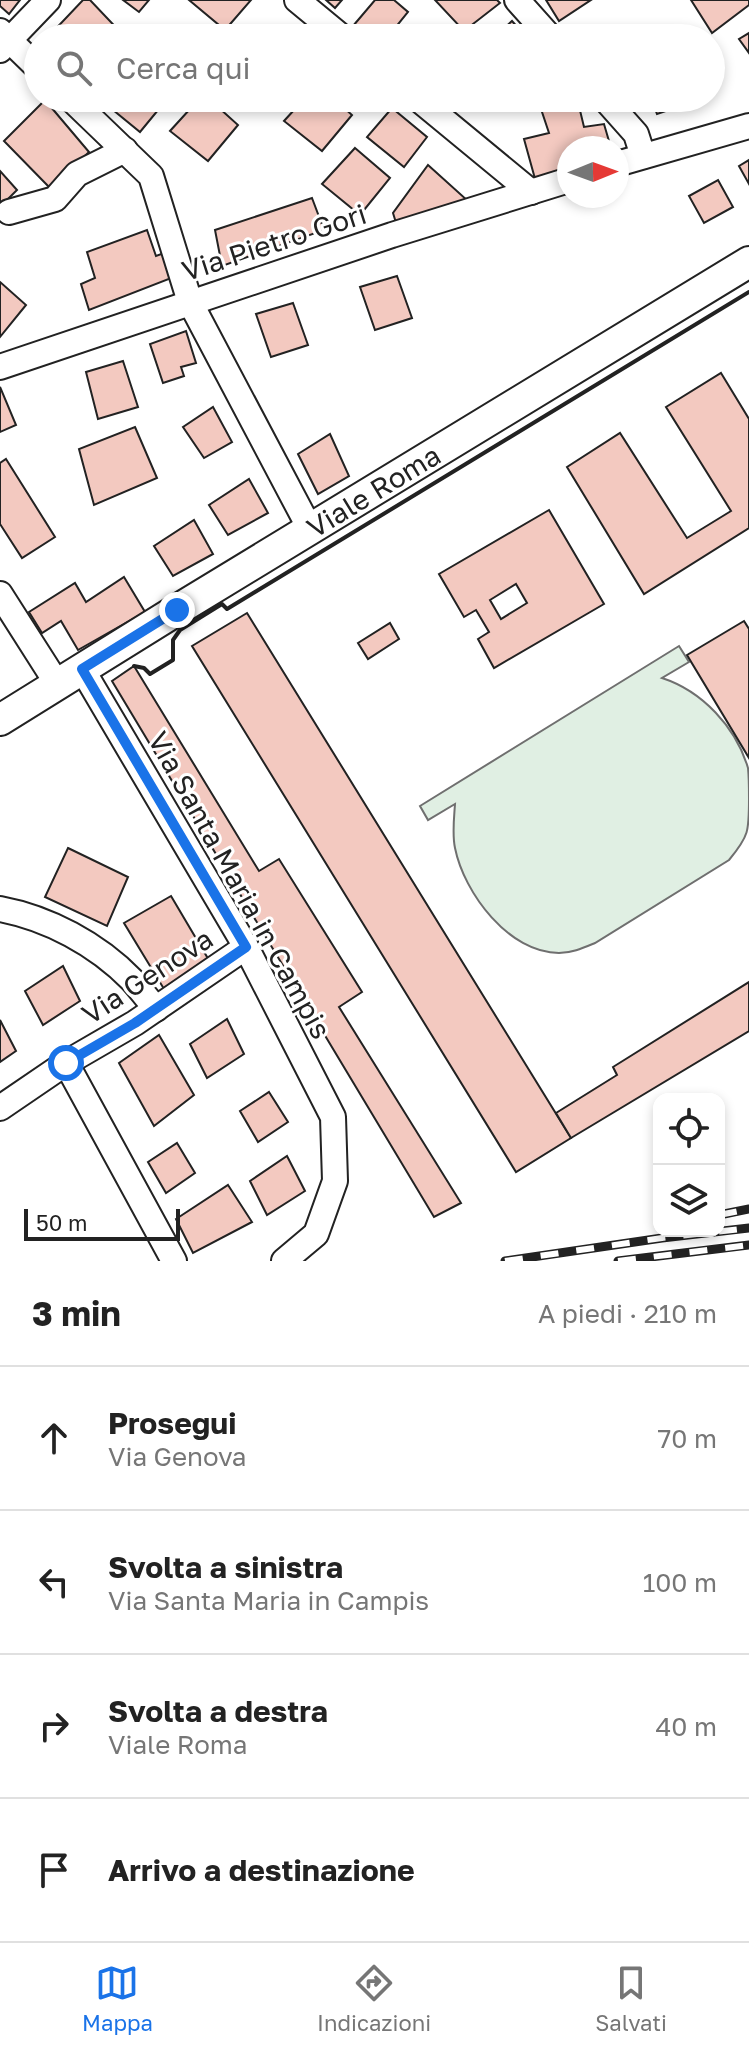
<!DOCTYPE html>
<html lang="it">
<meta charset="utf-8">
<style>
:root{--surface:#fff;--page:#f2f2f2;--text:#222;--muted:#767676;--line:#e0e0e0;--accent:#1a73e8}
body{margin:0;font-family:"Golos Text",sans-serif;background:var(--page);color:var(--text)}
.controls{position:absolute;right:24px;bottom:24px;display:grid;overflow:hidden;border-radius:16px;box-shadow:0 4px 12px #0003}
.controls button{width:72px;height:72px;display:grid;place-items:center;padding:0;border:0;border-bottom:2px solid var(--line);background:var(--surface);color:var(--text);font:40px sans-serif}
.compass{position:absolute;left:557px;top:136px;width:72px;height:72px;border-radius:50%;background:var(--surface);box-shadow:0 4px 12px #0003;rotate:89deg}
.scale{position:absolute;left:24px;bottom:20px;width:156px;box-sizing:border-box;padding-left:8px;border:4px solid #222;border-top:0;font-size:22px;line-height:28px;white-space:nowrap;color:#222;-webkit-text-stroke:6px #fff;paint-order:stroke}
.stop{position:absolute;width:24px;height:24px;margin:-18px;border:6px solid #1a73e8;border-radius:50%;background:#fff}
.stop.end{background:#1a73e8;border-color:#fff;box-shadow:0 2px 8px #0008}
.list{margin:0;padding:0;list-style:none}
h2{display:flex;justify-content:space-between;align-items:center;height:104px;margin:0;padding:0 32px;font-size:34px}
h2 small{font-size:26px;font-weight:400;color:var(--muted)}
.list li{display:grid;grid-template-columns:52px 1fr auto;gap:24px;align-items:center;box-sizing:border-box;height:144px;padding:0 32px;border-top:2px solid var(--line)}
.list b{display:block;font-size:30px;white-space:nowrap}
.list p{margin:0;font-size:26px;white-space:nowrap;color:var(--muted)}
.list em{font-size:26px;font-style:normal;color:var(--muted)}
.icon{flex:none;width:44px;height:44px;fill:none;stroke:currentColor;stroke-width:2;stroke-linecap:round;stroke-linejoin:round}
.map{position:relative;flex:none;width:749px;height:1261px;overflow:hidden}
.search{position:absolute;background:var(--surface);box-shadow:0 4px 12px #0003;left:24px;right:24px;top:24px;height:88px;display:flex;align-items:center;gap:20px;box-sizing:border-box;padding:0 28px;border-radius:44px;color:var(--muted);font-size:30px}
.sheet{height:680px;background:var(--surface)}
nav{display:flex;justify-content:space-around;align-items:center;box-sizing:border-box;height:112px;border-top:2px solid var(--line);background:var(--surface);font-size:22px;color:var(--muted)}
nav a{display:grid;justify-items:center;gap:4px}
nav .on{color:var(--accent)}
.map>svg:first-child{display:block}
.green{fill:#e0efe3;stroke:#6f6f6f;stroke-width:2}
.building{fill:#f3c9c0;stroke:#222;stroke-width:2;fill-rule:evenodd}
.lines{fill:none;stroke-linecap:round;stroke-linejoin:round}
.minor-casing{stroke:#222;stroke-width:28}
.major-casing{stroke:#222;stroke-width:34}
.minor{stroke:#fff;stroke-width:24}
.major{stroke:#fff;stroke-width:30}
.rail-casing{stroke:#222;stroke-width:9}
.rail{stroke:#fff;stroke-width:6;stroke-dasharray:18;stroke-linecap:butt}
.wall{stroke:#222;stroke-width:4}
.route{stroke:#1a73e8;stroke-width:10}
.labels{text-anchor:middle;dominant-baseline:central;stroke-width:6;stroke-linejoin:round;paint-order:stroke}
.street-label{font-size:28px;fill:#222;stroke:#fff}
</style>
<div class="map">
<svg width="749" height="1261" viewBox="0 0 749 1261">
<rect width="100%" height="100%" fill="#fff"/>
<path class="green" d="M679,646L689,662L662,678C702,691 736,727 748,768C749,778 749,789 749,799C749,831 749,836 729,860L595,943C583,948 572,953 559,953C509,953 464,893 455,848C452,834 454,819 455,804L428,820L420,806Z"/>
<g class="building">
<path d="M0,0H20L9,14L0,6Z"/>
<path d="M83,0H90L126,38H47Z"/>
<path d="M123,0H149L139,12Z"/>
<path d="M189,0H251L225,30Z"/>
<path d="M326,0H342L335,8Z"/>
<path d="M375,0H394L408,12L387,38H367L353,26Z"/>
<path d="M435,0H497L500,3L464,31Z"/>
<path d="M546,0H591L559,21Z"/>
<path d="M691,0H749V5L712,33Z"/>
<path d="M512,21L527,38H493Z"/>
<path d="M262,28L273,38H253Z"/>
<path d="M749,33V53L739,39Z"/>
<path d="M105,98H168L140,132L102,101Z"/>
<path d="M200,98H208L238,125L208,161L170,131Z"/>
<path d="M305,98H333L352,115L322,151L284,121Z"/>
<path d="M557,98H577L584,127L604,124L611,148H569V175L537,186L524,139L549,133L539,103Z"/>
<path d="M651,98H704L657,114Z"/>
<path d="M45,100L89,152L51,189L4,141Z"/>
<path d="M392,108L427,137L404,167L367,137Z"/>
<path d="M355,148L390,178L360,215L322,184Z"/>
<path d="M749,160V184L739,166Z"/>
<path d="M428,165L468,201L397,226L393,213Z"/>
<path d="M0,171L17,190L0,207Z"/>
<path d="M718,180L733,207L704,223L689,196Z"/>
<path d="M312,198L324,230L222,266L215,230Z"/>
<path d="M147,230L156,256L167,252L174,277L89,310L81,284L95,278L87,252Z"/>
<path d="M397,276L412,318L375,330L360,287Z"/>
<path d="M0,282L26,305L0,337Z"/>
<path d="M293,303L308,345L271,357L256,314Z"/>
<path d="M186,331L196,363L181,367L184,376L163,383L150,344Z"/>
<path d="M123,361L138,407L98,419L86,372Z"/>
<path d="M721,373L749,419V528L644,594L567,467L620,433L687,538L731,511L666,407Z"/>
<path d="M0,387L16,425L0,432Z"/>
<path d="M213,407L232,442L204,458L183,427Z"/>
<path d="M135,427L157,478L94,505L79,449Z"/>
<path d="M330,434L349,476L318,494L298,454Z"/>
<path d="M6,459L55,537L22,558L0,524V463Z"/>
<path d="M249,479L268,513L228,535L209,505Z"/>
<path d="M549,510L604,604L494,668L478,639L489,632L476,610L464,617L439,574ZM516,584L527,603L501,619L490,600Z"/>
<path d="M194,520L213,554L173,576L154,546Z"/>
<path d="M124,577L145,612L78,650L61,621L42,633L29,612L75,583L86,602Z"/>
<path d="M247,613L571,1138L516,1172L192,646Z"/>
<path d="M744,621L749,629V758L687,655Z"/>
<path d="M390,623L399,639L368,659L358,643Z"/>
<path d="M134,666L259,871L279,859L362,992L339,1007L461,1203L434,1217L112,681Z"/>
<path d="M68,848L128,877L107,926L45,897Z"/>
<path d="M171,896L210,962L164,989L124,923Z"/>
<path d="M63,966L80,1001L43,1025L25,991Z"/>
<path d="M749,982V1031L571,1138L556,1113L617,1075L613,1067Z"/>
<path d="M227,1019L244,1054L207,1078L190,1044Z"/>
<path d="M0,1020L16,1051L0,1062Z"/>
<path d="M159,1035L194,1095L154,1126L119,1063Z"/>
<path d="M269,1092L288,1122L258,1142L240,1111Z"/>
<path d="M177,1143L195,1173L166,1193L148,1162Z"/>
<path d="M287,1156L305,1191L267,1215L250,1181Z"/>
<path d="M228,1185L252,1222L193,1253L176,1219Z"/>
</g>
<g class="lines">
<defs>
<g id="minor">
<path d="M297,0L343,38"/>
<path d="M517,0L551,38"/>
<path d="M0,31L38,68"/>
<path d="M0,50L48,0"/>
<path d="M70,98L151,176L190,302L310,529"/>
<path d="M417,98L531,192"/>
<path d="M604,98L636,134L643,156"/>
<path d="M617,164L749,126"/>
<path d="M9,212L55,199L77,174L125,150"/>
<path d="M0,367L392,235L569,180"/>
<path d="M0,594L58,685"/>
<path d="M82,669L246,947L333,1117L335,1181L316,1234L284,1261"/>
<path d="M0,909C48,918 97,944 132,980C140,989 148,999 156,1009"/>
<path d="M66,1063L174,1261"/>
<path d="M0,1108L66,1063L135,1023L246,947"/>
</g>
<g id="major">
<path id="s1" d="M0,720L177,610L749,262"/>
</g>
</defs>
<use href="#minor" class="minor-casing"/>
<use href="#major" class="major-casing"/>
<use href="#minor" class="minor"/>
<use href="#major" class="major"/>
<defs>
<g id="rail">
<path d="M719,1215L749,1209"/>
<path d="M505,1261L662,1238L749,1228"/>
<path d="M618,1261L749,1245"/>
</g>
</defs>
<use href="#rail" class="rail-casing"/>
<use href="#rail" class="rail"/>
<path class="wall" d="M134,666L144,668L150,674L173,660V640L180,630L222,604L227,609L749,292"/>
</g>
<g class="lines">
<path class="route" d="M66,1063L135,1023L246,947L82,669L177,610"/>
</g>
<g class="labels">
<g class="street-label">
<text transform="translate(274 242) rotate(-18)">Via Pietro Gori</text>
<text stroke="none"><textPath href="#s1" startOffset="438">Viale Roma</textPath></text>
<text transform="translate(240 885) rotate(61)">Via Santa Maria in Campis</text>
<text transform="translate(147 976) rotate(-33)">Via Genova</text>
</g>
</g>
</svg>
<div class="controls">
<button><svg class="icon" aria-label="locate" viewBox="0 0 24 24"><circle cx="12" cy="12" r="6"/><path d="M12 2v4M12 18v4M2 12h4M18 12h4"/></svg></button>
<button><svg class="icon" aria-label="layers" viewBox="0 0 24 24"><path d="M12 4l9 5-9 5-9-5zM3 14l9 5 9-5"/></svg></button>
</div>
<svg class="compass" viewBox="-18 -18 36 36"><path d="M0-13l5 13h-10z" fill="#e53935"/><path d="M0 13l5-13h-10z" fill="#767676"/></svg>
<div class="scale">50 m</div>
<div class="stop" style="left:66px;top:1063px"></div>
<div class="stop end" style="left:177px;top:610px"></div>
<div class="search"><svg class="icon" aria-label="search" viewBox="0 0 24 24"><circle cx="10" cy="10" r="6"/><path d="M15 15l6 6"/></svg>Cerca qui</div>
</div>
<section class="sheet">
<h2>3 min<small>A piedi · 210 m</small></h2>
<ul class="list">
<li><svg class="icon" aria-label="ahead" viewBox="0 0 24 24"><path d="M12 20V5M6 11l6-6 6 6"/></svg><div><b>Prosegui</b><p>Via Genova</p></div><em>70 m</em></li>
<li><svg class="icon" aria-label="left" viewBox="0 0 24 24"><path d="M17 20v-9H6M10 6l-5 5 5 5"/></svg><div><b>Svolta a sinistra</b><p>Via Santa Maria in Campis</p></div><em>100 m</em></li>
<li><svg class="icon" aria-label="right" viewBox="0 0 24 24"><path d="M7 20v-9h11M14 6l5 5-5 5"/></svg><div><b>Svolta a destra</b><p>Viale Roma</p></div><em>40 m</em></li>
<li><svg class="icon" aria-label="arrive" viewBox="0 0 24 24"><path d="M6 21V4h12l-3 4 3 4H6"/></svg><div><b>Arrivo a destinazione</b></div></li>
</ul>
</section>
<nav>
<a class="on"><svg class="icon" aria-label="map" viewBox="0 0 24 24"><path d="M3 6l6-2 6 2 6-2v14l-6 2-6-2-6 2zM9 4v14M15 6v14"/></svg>Mappa</a>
<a><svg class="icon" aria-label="directions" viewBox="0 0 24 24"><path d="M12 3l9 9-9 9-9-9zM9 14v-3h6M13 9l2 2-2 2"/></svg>Indicazioni</a>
<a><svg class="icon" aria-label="saved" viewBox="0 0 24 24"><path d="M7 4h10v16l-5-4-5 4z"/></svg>Salvati</a>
</nav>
